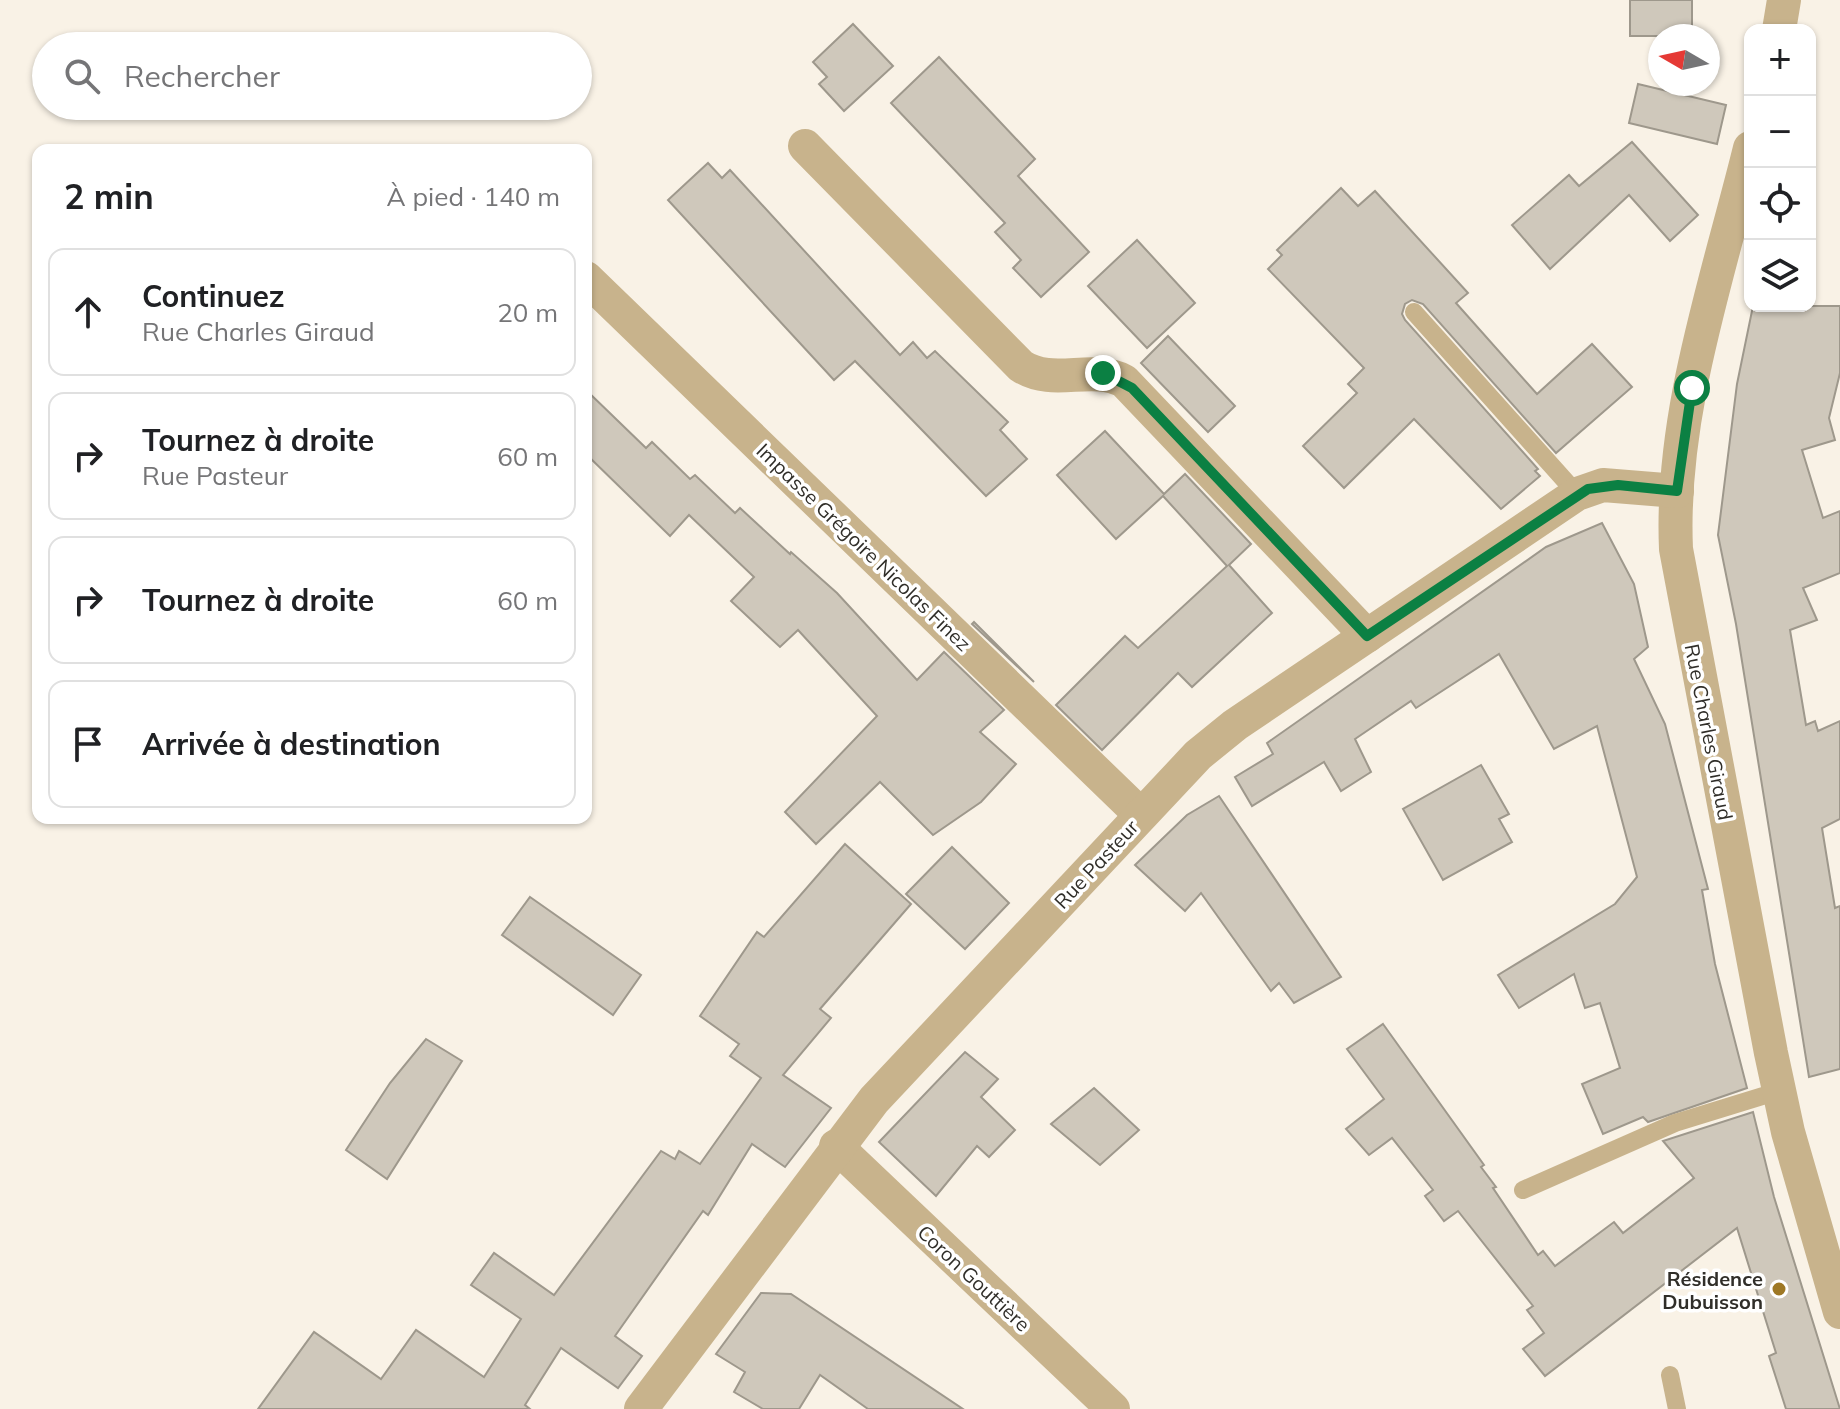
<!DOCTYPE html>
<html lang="fr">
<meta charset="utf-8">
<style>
:root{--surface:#fff;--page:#f6f6f6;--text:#202124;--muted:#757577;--line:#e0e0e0}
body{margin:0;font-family:Mulish,sans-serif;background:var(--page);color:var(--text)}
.controls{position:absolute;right:24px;top:24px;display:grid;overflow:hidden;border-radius:16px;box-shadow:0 2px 6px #0004}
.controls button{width:72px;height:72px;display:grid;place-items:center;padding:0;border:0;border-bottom:2px solid var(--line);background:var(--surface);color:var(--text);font:40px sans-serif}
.compass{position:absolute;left:1648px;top:24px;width:72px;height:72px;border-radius:50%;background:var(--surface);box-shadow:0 2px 6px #0004;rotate:279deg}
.stop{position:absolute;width:24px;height:24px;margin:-18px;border:6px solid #0b8043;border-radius:50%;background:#fff}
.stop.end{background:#0b8043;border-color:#fff;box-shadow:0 2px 8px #0008}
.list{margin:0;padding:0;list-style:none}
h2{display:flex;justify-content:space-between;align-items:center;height:104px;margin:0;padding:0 32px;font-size:34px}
h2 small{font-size:26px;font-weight:400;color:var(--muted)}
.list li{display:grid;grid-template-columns:52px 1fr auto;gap:24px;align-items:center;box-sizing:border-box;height:128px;margin:0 16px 16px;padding:0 16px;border:2px solid var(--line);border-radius:16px}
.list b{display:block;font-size:30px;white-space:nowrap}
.list p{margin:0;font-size:26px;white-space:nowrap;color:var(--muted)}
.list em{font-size:26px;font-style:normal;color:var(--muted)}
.icon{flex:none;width:44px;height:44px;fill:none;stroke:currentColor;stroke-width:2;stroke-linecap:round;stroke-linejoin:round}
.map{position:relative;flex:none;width:1840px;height:1409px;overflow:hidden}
.search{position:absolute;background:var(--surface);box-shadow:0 2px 6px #0004;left:32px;top:32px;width:560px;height:88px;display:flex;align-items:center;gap:20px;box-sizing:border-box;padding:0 28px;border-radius:44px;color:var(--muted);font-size:30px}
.panel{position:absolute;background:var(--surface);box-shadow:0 2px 6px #0004;left:32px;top:144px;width:560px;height:680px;border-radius:16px}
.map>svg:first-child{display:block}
.building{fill:#cfc8bb;stroke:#9e988c;stroke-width:2}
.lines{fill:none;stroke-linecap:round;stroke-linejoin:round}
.lane{stroke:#c8b38c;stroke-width:18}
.street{stroke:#c8b38c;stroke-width:34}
.route{stroke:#0b8043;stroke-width:10}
.poi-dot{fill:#9e7825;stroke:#fff;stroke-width:3}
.labels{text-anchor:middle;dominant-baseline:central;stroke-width:7;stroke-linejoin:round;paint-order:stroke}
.street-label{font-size:20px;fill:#302e29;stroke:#fff}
.poi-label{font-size:20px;font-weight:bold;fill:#302e29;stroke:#fff;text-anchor:end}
</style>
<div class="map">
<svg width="1840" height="1409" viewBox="0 0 1840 1409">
<rect width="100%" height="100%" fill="#f9f2e6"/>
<g class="building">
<rect x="1630" y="0" width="62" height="36"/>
<path d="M853,24L893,66L844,111L819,84L827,77L813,62Z"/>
<path d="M939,57L1035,159L1018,176L1089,252L1041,297L1013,268L1021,260L995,232L1005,223L891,103Z"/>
<path d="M1638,84L1726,105L1717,144L1629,123Z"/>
<path d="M1632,142L1698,215L1670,241L1629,195L1550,269L1512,225L1569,175L1579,186Z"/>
<path d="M708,163L722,178L730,170L900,355L913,342L927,358L935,351L1008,422L1000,430L1027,459L986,496L855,361L834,380L668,200Z"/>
<path d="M1341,188L1358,206L1375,191L1468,293L1456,303L1537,394L1592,344L1632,387L1556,453L1423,304L1412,300L1405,304L1402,314L1405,320L1538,469L1535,471L1540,476L1501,509L1414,419L1344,488L1303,446L1357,393L1348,384L1364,368L1268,269L1282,255L1277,250Z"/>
<path d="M1137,240L1195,303L1147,348L1088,286Z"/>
<path d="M1753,306H1840V373L1829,418L1835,440L1802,450L1823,518L1840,511V573L1803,588L1817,620L1790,630L1806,725L1815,721L1818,731L1840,721V819L1822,828L1835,908L1840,906V1069L1809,1077L1736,624L1718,535L1737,384Z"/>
<path d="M1168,336L1235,406L1208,432L1141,363Z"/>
<path d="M586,390L646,448L652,442L690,479L695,475L735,513L740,508L790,554L791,552L837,593L917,680L944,652L1004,710L980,732L1016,764L981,802L933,835L880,782L816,844L785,812L877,716L798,630L780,647L731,601L754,577L689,515L670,536L586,454Z"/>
<path d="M1105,431L1164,494L1185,474L1251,544L1229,565L1272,613L1192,687L1178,673L1102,750L1056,705L1125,636L1138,648L1227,566L1163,496L1116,539L1057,475Z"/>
<path d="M1602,523L1634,584L1648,647L1634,659L1665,724L1708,889L1702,890L1715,964L1747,1088L1648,1122L1643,1117L1603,1134L1582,1084L1620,1068L1600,1003L1585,1008L1574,974L1519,1008L1498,975L1615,904L1637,877L1597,726L1554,749L1499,654L1416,708L1411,701L1355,739L1371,772L1341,791L1324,762L1252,806L1235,777L1273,754L1267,743L1546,547Z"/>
<path d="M974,622L1034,682L972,624Z"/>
<path d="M1481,765L1509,814L1499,819L1512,842L1443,880L1403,809Z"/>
<path d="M1219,796L1341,977L1294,1003L1279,983L1271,991L1201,893L1185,911L1135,865L1187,815Z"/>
<path d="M845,844L911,904L820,1009L831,1018L783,1075L831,1108L785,1167L752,1144L708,1215L703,1211L615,1336L642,1356L618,1388L561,1348L525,1405L530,1409H258L314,1332L381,1379L416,1330L484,1377L521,1319L471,1285L494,1253L554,1295L661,1151L675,1159L679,1151L700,1164L761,1078L730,1056L739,1044L700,1016L757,932L764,937Z"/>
<path d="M952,847L1009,903L965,949L906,894Z"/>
<path d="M530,897L641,975L613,1015L502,935Z"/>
<path d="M1383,1024L1484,1165L1481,1167L1496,1187L1493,1188L1538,1255L1543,1251L1555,1266L1614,1222L1623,1233L1694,1178L1663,1141L1753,1112L1774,1197L1840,1409H1786L1769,1356L1776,1353L1737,1228L1545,1376L1523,1349L1544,1333L1527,1310L1533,1306L1458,1211L1444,1221L1425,1196L1433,1190L1392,1138L1369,1155L1346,1129L1384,1099L1347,1049Z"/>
<path d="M426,1039L462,1061L387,1179L346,1150L390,1083Z"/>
<path d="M965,1052L998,1079L981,1097L1015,1130L989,1157L977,1146L936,1196L879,1142Z"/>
<path d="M1094,1088L1139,1130L1100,1165L1051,1124Z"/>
<path d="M761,1293L791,1294L963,1409H868L820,1375L799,1409H763L734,1392L745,1372L716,1354Z"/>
</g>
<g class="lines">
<g class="lane">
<path d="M1414,312L1577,494"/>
<path d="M1523,1190L1675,1123L1779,1091"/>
<path d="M1670,1375L1677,1409"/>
</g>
<g class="street">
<path d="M1779,30L1784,0"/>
<path d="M805,146L1021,366C1053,387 1091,364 1124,381L1367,636"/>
<path d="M1750,148C1718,278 1670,414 1676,549L1771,1053L1788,1132L1840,1312"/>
<path d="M586,278L1141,815"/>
<path d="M836,1146L1113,1409"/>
<path d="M641,1409L874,1100L1198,755L1235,725L1577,494L1603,485L1677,491"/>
</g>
</g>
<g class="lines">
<path class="route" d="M1103,373L1132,388L1367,636L1588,489L1618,485L1677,491L1692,388"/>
</g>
<circle class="poi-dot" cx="1779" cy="1289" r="8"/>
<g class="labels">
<g class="street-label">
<text transform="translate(864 547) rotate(44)">Impasse Grégoire Nicolas Finez</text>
<text transform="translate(1709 732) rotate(79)">Rue Charles Giraud</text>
<text transform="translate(1096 864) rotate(-47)">Rue Pasteur</text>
<text transform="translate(974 1278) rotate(43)">Coron Gouttière</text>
</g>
<g class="poi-label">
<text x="1763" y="1278">Résidence<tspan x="1763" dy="23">Dubuisson</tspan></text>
</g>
</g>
</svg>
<div class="controls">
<button>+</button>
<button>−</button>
<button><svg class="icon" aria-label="locate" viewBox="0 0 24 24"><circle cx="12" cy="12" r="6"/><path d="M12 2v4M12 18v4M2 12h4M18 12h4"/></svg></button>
<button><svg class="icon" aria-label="layers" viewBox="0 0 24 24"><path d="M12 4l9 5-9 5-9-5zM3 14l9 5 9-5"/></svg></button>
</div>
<svg class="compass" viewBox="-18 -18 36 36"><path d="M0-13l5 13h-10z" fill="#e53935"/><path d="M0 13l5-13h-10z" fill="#757577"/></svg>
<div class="stop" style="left:1692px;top:388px"></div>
<div class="stop end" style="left:1103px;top:373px"></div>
<div class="search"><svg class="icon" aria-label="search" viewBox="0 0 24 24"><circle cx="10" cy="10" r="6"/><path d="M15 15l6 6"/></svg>Rechercher</div>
<section class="panel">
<h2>2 min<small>À pied · 140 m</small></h2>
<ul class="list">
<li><svg class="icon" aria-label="ahead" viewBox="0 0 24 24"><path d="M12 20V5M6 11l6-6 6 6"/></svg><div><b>Continuez</b><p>Rue Charles Giraud</p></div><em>20 m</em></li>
<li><svg class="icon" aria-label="right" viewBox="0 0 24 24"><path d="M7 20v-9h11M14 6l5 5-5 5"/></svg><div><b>Tournez à droite</b><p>Rue Pasteur</p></div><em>60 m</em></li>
<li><svg class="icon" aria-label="right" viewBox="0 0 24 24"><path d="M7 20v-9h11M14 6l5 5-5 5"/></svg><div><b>Tournez à droite</b></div><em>60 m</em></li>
<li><svg class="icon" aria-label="arrive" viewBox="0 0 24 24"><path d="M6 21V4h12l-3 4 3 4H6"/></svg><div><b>Arrivée à destination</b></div></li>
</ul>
</section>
</div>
